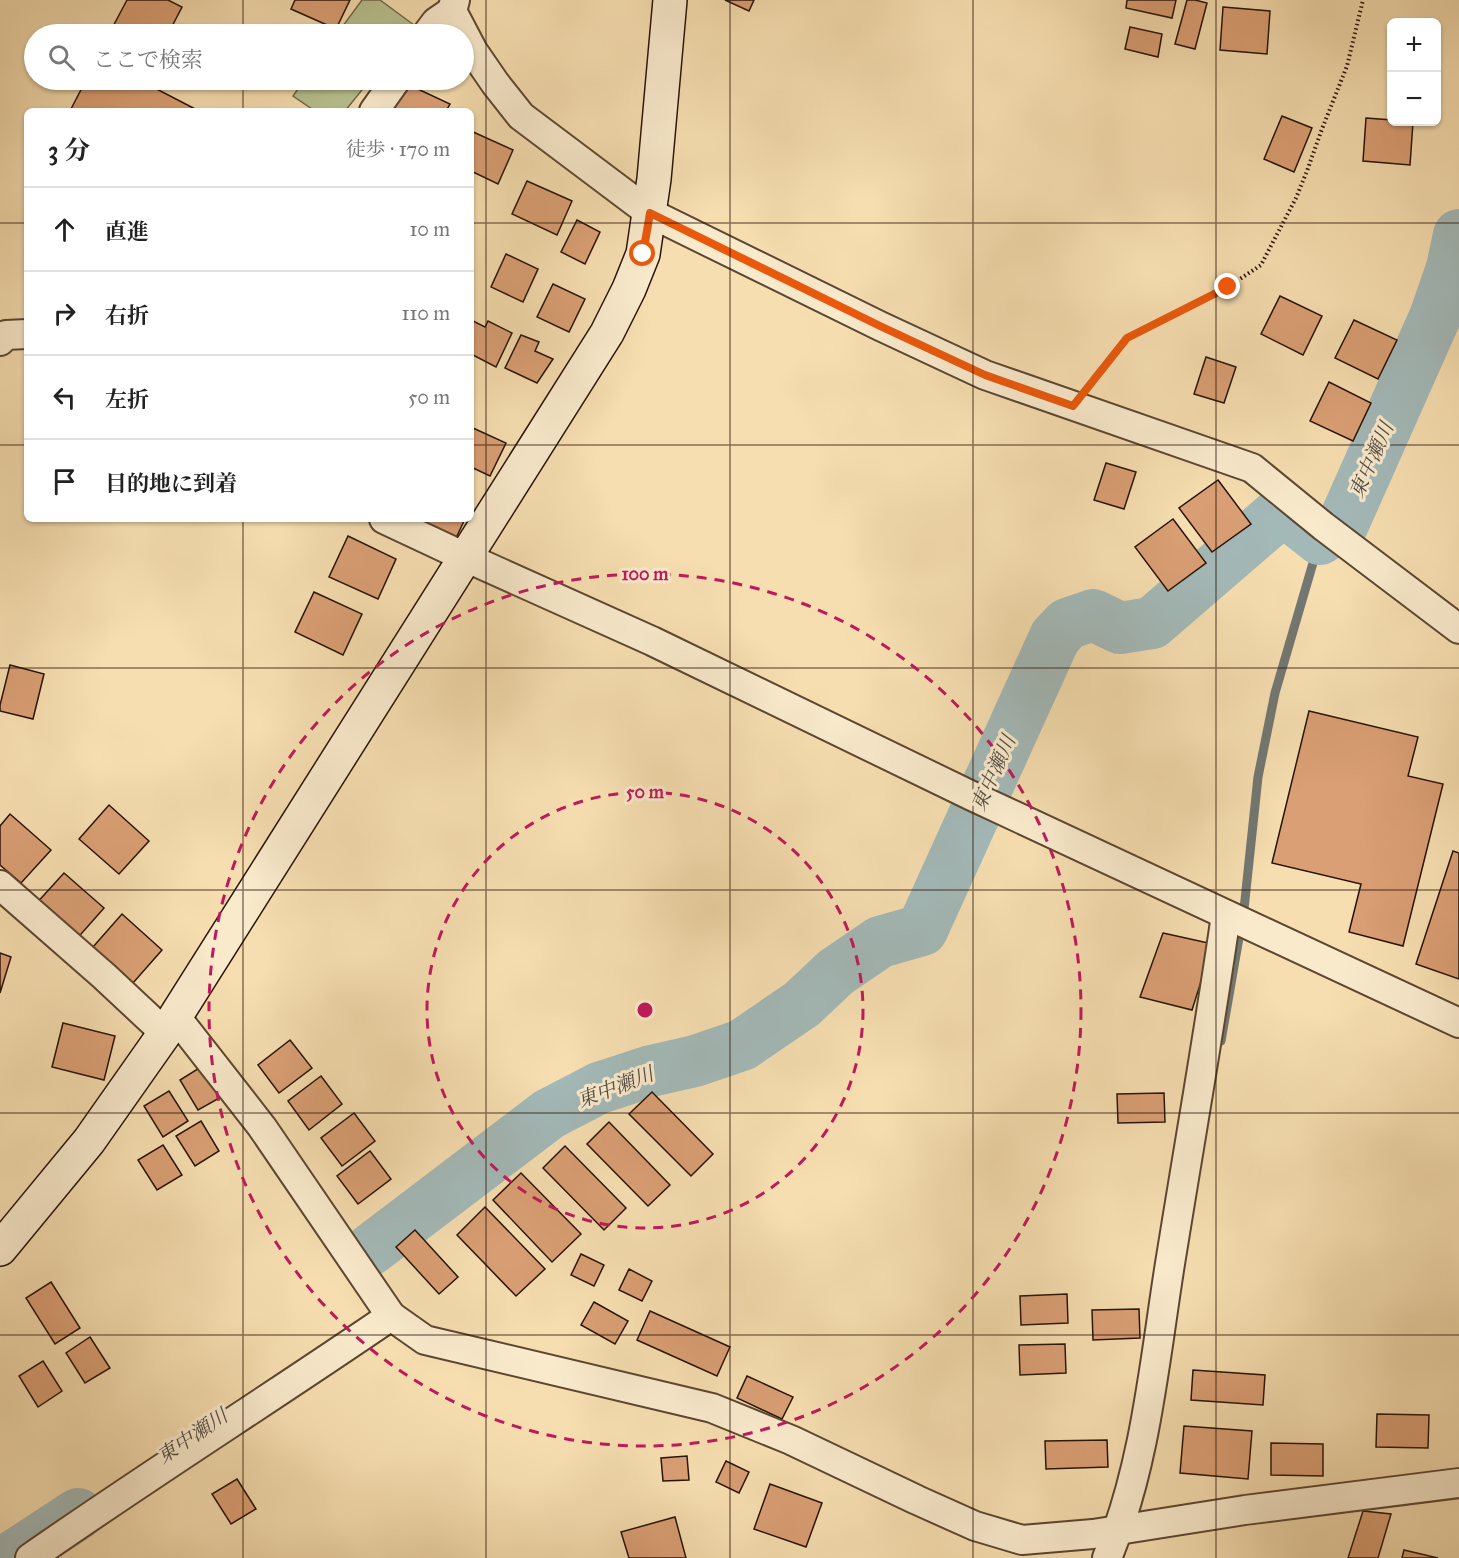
<!DOCTYPE html>
<html lang="ja">
<meta charset="utf-8">
<style>
:root{--surface:#fff;--page:#f6f6f6;--text:#222;--muted:#767676;--line:#e0e0e0}
body{margin:0;font-family:"IM FELL Great Primer","Noto Serif JP",serif;background:var(--page);color:var(--text)}
.controls{position:absolute;right:18px;top:18px;display:grid;overflow:hidden;border-radius:9px;box-shadow:0 2px 4px #0004}
.controls button{width:54px;height:54px;display:grid;place-items:center;padding:0;border:0;border-bottom:2px solid var(--line);background:var(--surface);color:var(--text);font:30px sans-serif}
.stop{position:absolute;width:18px;height:18px;margin:-14px;border:4px solid #ea580c;border-radius:50%;background:#fff}
.stop.end{background:#ea580c;border-color:#fff;box-shadow:0 2px 6px #0008}
.list{margin:0;padding:0;list-style:none}
h2{display:flex;justify-content:space-between;align-items:center;height:78px;margin:0;padding:0 24px;font-size:26px}
h2 small{font-size:20px;font-weight:400;color:var(--muted)}
.list li{display:grid;grid-template-columns:39px 1fr auto;gap:18px;align-items:center;box-sizing:border-box;height:84px;padding:0 24px;border-top:2px solid var(--line)}
.list b{display:block;font-size:22px;white-space:nowrap}
.list em{font-size:20px;font-style:normal;color:var(--muted)}
.icon{flex:none;width:33px;height:33px;fill:none;stroke:currentColor;stroke-width:2;stroke-linecap:round;stroke-linejoin:round}
.map{position:relative;flex:none;width:1459px;height:1558px;overflow:hidden}
.search{position:absolute;background:var(--surface);box-shadow:0 2px 4px #0004;left:24px;top:24px;width:450px;height:66px;display:flex;align-items:center;gap:15px;box-sizing:border-box;padding:0 21px;border-radius:33px;color:var(--muted);font-size:22px}
.panel{position:absolute;background:var(--surface);box-shadow:0 2px 4px #0004;left:24px;top:108px;width:450px;height:414px;border-radius:9px}
.map>svg:first-child{display:block}
.green{fill:#b7c28f;stroke:#706a4b;stroke-width:1.5}
.lines{fill:none;stroke-linecap:round;stroke-linejoin:round}
.stream{stroke:#727771;stroke-width:9}
.river{stroke:#a3b9b8;stroke-width:52}
.building{fill:#da9f74;stroke:#281307;stroke-width:1.5}
.street-casing{stroke:#5c4631;stroke-width:32}
.secondary-casing{stroke:#281307;stroke-width:36}
.path{stroke:#281307;stroke-width:4;stroke-dasharray:1.5 3;stroke-linecap:butt}
.street{stroke:#f9eacc;stroke-width:28}
.secondary{stroke:#f9eacc;stroke-width:33}
.route{stroke:#ea580c;stroke-width:8}
.grid{fill:none;stroke:#281307;stroke-width:1.5;stroke-opacity:0.55}
.ring{fill:none;stroke:#c2185b;stroke-width:3;stroke-dasharray:10 8}
.labels{text-anchor:middle;dominant-baseline:central;stroke-width:6;stroke-linejoin:round;paint-order:stroke}
.water-label{font-size:20px;font-style:italic;fill:#534d45;stroke:#f9eacc}
.centre{fill:#c2185b;stroke:#f9eacc;stroke-width:3}
.ring-label{font-size:18px;text-anchor:middle;font-weight:bold;fill:#c2185b;stroke:#f9eacc;stroke-width:6;stroke-linejoin:round;paint-order:stroke}
</style>
<div class="map">
<svg width="1459" height="1558" viewBox="0 0 1459 1558">
<rect width="100%" height="100%" fill="#f6deb0"/>
<filter id="stains"><feTurbulence type="fractalNoise" baseFrequency=".00333" numOctaves="4"/><feColorMatrix values="0 0 0 0 .2 0 0 0 0 .09 0 0 0 0 .02 0 0 0 .5 -.17"/></filter>
<radialGradient id="worn" r=".72"><stop offset=".6" stop-color="#630" stop-opacity="0"/><stop offset="1" stop-color="#630" stop-opacity=".3"/></radialGradient>
<g class="green">
<path d="M362,0H380L414,25L406,34H337Z"/>
<path d="M304,80H370L345,111H315L293,96Z"/>
</g>
<g class="lines">
<path class="stream" d="M1221,1041L1244,909L1258,777L1275,693L1320,539"/>
<g class="river">
<path d="M370,1250L549,1114L599,1088L651,1071L695,1061L742,1045L802,1004L836,972L880,942L922,930L1055,637L1067,624L1093,615L1120,628L1152,623L1283,510L1320,539L1343,524L1435,317L1452,268L1459,235"/>
<path d="M11,1558L78,1514"/>
</g>
</g>
<g class="building">
<path d="M127,0H168L182,7L168,34H109Z"/>
<path d="M295,0H350L336,29L291,9Z"/>
<path d="M725,0H754L749,11Z"/>
<path d="M1127,0H1176L1172,18L1126,8Z"/>
<path d="M1187,0H1195L1207,3L1195,49L1175,44Z"/>
<path d="M1223,7L1270,11L1267,54L1220,50Z"/>
<path d="M1130,27L1162,34L1158,57L1125,49Z"/>
<path d="M86,80H144L143,82L199,111H70Z"/>
<path d="M405,83L450,104L446,111H392Z"/>
<path d="M1282,116L1312,128L1294,172L1264,159Z"/>
<path d="M1366,118L1392,120V122H1413L1410,165L1363,161Z"/>
<path d="M471,131L513,150L498,184L471,171Z"/>
<path d="M527,181L572,201L557,235L512,214Z"/>
<path d="M577,220L600,232L585,264L561,252Z"/>
<path d="M506,254L538,269L523,302L491,287Z"/>
<path d="M553,284L585,299L569,332L537,317Z"/>
<path d="M1280,296L1322,316L1303,355L1261,334Z"/>
<path d="M471,320L485,327L488,321L512,333L496,367L471,354Z"/>
<path d="M1354,320L1397,340L1378,379L1335,358Z"/>
<path d="M521,335L539,342L535,351L553,359L537,383L505,368Z"/>
<path d="M1206,357L1236,367L1224,403L1194,394Z"/>
<path d="M1329,382L1371,403L1353,441L1310,421Z"/>
<path d="M473,428L506,443L490,476L471,467V433Z"/>
<path d="M1106,463L1136,472L1124,509L1094,500Z"/>
<path d="M1218,480L1251,524L1212,552L1179,508Z"/>
<path d="M420,519H465L455,540L419,522Z"/>
<path d="M1173,519L1206,563L1168,591L1135,547Z"/>
<path d="M348,536L396,559L378,599L329,577Z"/>
<path d="M314,592L362,614L343,655L295,632Z"/>
<path d="M10,665L44,674L33,719L0,711V705Z"/>
<path d="M1309,711L1418,737L1408,776L1443,784L1403,946L1349,932L1361,884L1272,863Z"/>
<path d="M109,805L149,841L119,874L79,839Z"/>
<path d="M10,814L51,850L21,883L0,865V826Z"/>
<path d="M1453,851L1459,853V979L1416,964Z"/>
<path d="M64,873L104,908L74,942L34,906Z"/>
<path d="M122,914L162,950L133,983L93,947Z"/>
<path d="M1163,933L1213,944L1192,1010L1140,997Z"/>
<path d="M0,953L11,957L0,993Z"/>
<path d="M63,1023L115,1036L104,1080L52,1067Z"/>
<path d="M290,1040L312,1068L279,1093L258,1065Z"/>
<path d="M204,1065L223,1096L198,1110L180,1080Z"/>
<path d="M321,1076L342,1104L309,1130L288,1101Z"/>
<path d="M169,1091L188,1121L163,1137L144,1106Z"/>
<path d="M652,1092L713,1154L691,1176L629,1114Z"/>
<path d="M1164,1093L1165,1122L1118,1123L1117,1094Z"/>
<path d="M354,1113L375,1141L342,1166L321,1138Z"/>
<path d="M201,1121L219,1151L195,1166L176,1136Z"/>
<path d="M609,1122L670,1185L648,1206L587,1144Z"/>
<path d="M163,1145L182,1175L157,1190L138,1160Z"/>
<path d="M565,1146L626,1208L604,1230L543,1168Z"/>
<path d="M370,1151L391,1179L358,1204L337,1176Z"/>
<path d="M521,1173L581,1234L552,1262L493,1200Z"/>
<path d="M485,1207L545,1269L516,1296L457,1235Z"/>
<path d="M415,1230L458,1277L439,1294L396,1247Z"/>
<path d="M581,1254L604,1265L594,1286L571,1275Z"/>
<path d="M629,1269L652,1281L642,1301L619,1290Z"/>
<path d="M51,1282L80,1328L55,1344L26,1298Z"/>
<path d="M1067,1294L1068,1323L1021,1325L1020,1296Z"/>
<path d="M594,1302L628,1321L615,1344L581,1325Z"/>
<path d="M1139,1309L1140,1338L1093,1340L1092,1310Z"/>
<path d="M650,1311L730,1347L717,1376L637,1340Z"/>
<path d="M90,1337L110,1368L85,1383L66,1353Z"/>
<path d="M1065,1344L1066,1373L1020,1375L1019,1345Z"/>
<path d="M43,1361L62,1391L38,1407L19,1376Z"/>
<path d="M1193,1370L1265,1375L1263,1405L1191,1400Z"/>
<path d="M747,1376L793,1397L782,1419L737,1398Z"/>
<path d="M1377,1414L1429,1415L1428,1448L1376,1447Z"/>
<path d="M1184,1426L1252,1431L1248,1479L1180,1473Z"/>
<path d="M1107,1440L1108,1467L1046,1469L1045,1441Z"/>
<path d="M1271,1443L1323,1444V1476L1271,1475Z"/>
<path d="M687,1456L689,1480L663,1481L661,1458Z"/>
<path d="M726,1461L749,1472L739,1493L716,1482Z"/>
<path d="M237,1479L256,1509L231,1524L212,1494Z"/>
<path d="M770,1484L822,1503L806,1547L754,1529Z"/>
<path d="M1363,1511L1391,1514L1378,1558H1348Z"/>
<path d="M675,1517L686,1558H629L621,1532Z"/>
<path d="M1404,1550L1438,1558H1402Z"/>
</g>
<g class="lines">
<defs>
<g id="street">
<path d="M455,0L452,11L473,51L495,83L521,116L650,213L880,326L985,375L1252,468L1323,526L1459,629"/>
<path d="M427,34L436,22L452,11"/>
<path d="M374,111L396,80"/>
<path d="M0,341L6,335L27,334"/>
<path d="M384,519L465,557L652,641L972,796L1459,1023"/>
<path d="M0,885L104,976L165,1033"/>
<path d="M176,1017L262,1127L391,1316L425,1340L712,1408L791,1440L917,1500L975,1526L1022,1540L1093,1534L1245,1510L1459,1483"/>
<path d="M30,1558C149,1475 271,1398 391,1316"/>
<path d="M1107,1558C1145,1467 1154,1366 1169,1270C1188,1151 1209,1033 1226,915"/>
</g>
<path id="secondary" d="M0,1249L89,1141L165,1033L607,333L629,289L643,254L654,179L670,0"/>
</defs>
<use href="#street" class="street-casing"/>
<use href="#secondary" class="secondary-casing"/>
<path class="path" d="M1092,382L1127,338L1228,287L1261,265L1296,198L1307,171L1322,129L1347,66L1363,0"/>
<use href="#street" class="street"/>
<use href="#secondary" class="secondary"/>
</g>
<g class="lines">
<path class="route" d="M643,254L650,213L880,326L985,375L1073,406L1127,338L1228,287"/>
</g>
<path class="grid" d="M243,0V34M486,0V1558M730,0V1558M973,0V1558M1216,0V1558M243,80V111M0,223H27M471,223H1459M0,445H27M471,445H1459M243,519V1558M0,668H1459M0,890H1459M0,1113H1459M0,1335H1459"/>
<g class="ring">
<circle cx="645" cy="1010" r="218"/>
<circle cx="645" cy="1010" r="436"/>
</g>
<g class="labels">
<g class="water-label">
<text transform="translate(1371 460) rotate(-66)">東中瀬川</text>
<text transform="translate(993 773) rotate(-66)">東中瀬川</text>
<text transform="translate(615 1087) rotate(-21)">東中瀬川</text>
<text transform="translate(192 1436) rotate(-34)">東中瀬川</text>
</g>
</g>
<circle cx="645" cy="1010" r="9" class="centre"/>
<g class="ring-label">
<text x="645" y="580">100 m</text>
<text x="645" y="798">50 m</text>
</g>
<rect width="100%" height="100%" filter="url(#stains)"/>
<rect width="100%" height="100%" fill="url(#worn)"/>
</svg>
<div class="controls">
<button>+</button>
<button>−</button>
</div>
<div class="stop" style="left:643px;top:254px"></div>
<div class="stop end" style="left:1228px;top:287px"></div>
<div class="search"><svg class="icon" aria-label="search" viewBox="0 0 24 24"><circle cx="10" cy="10" r="6"/><path d="M15 15l6 6"/></svg>ここで検索</div>
<section class="panel">
<h2>3 分<small>徒歩 · 170 m</small></h2>
<ul class="list">
<li><svg class="icon" aria-label="ahead" viewBox="0 0 24 24"><path d="M12 20V5M6 11l6-6 6 6"/></svg><div><b>直進</b></div><em>10 m</em></li>
<li><svg class="icon" aria-label="right" viewBox="0 0 24 24"><path d="M7 20v-9h11M14 6l5 5-5 5"/></svg><div><b>右折</b></div><em>110 m</em></li>
<li><svg class="icon" aria-label="left" viewBox="0 0 24 24"><path d="M17 20v-9H6M10 6l-5 5 5 5"/></svg><div><b>左折</b></div><em>50 m</em></li>
<li><svg class="icon" aria-label="arrive" viewBox="0 0 24 24"><path d="M6 21V4h12l-3 4 3 4H6"/></svg><div><b>目的地に到着</b></div></li>
</ul>
</section>
</div>
